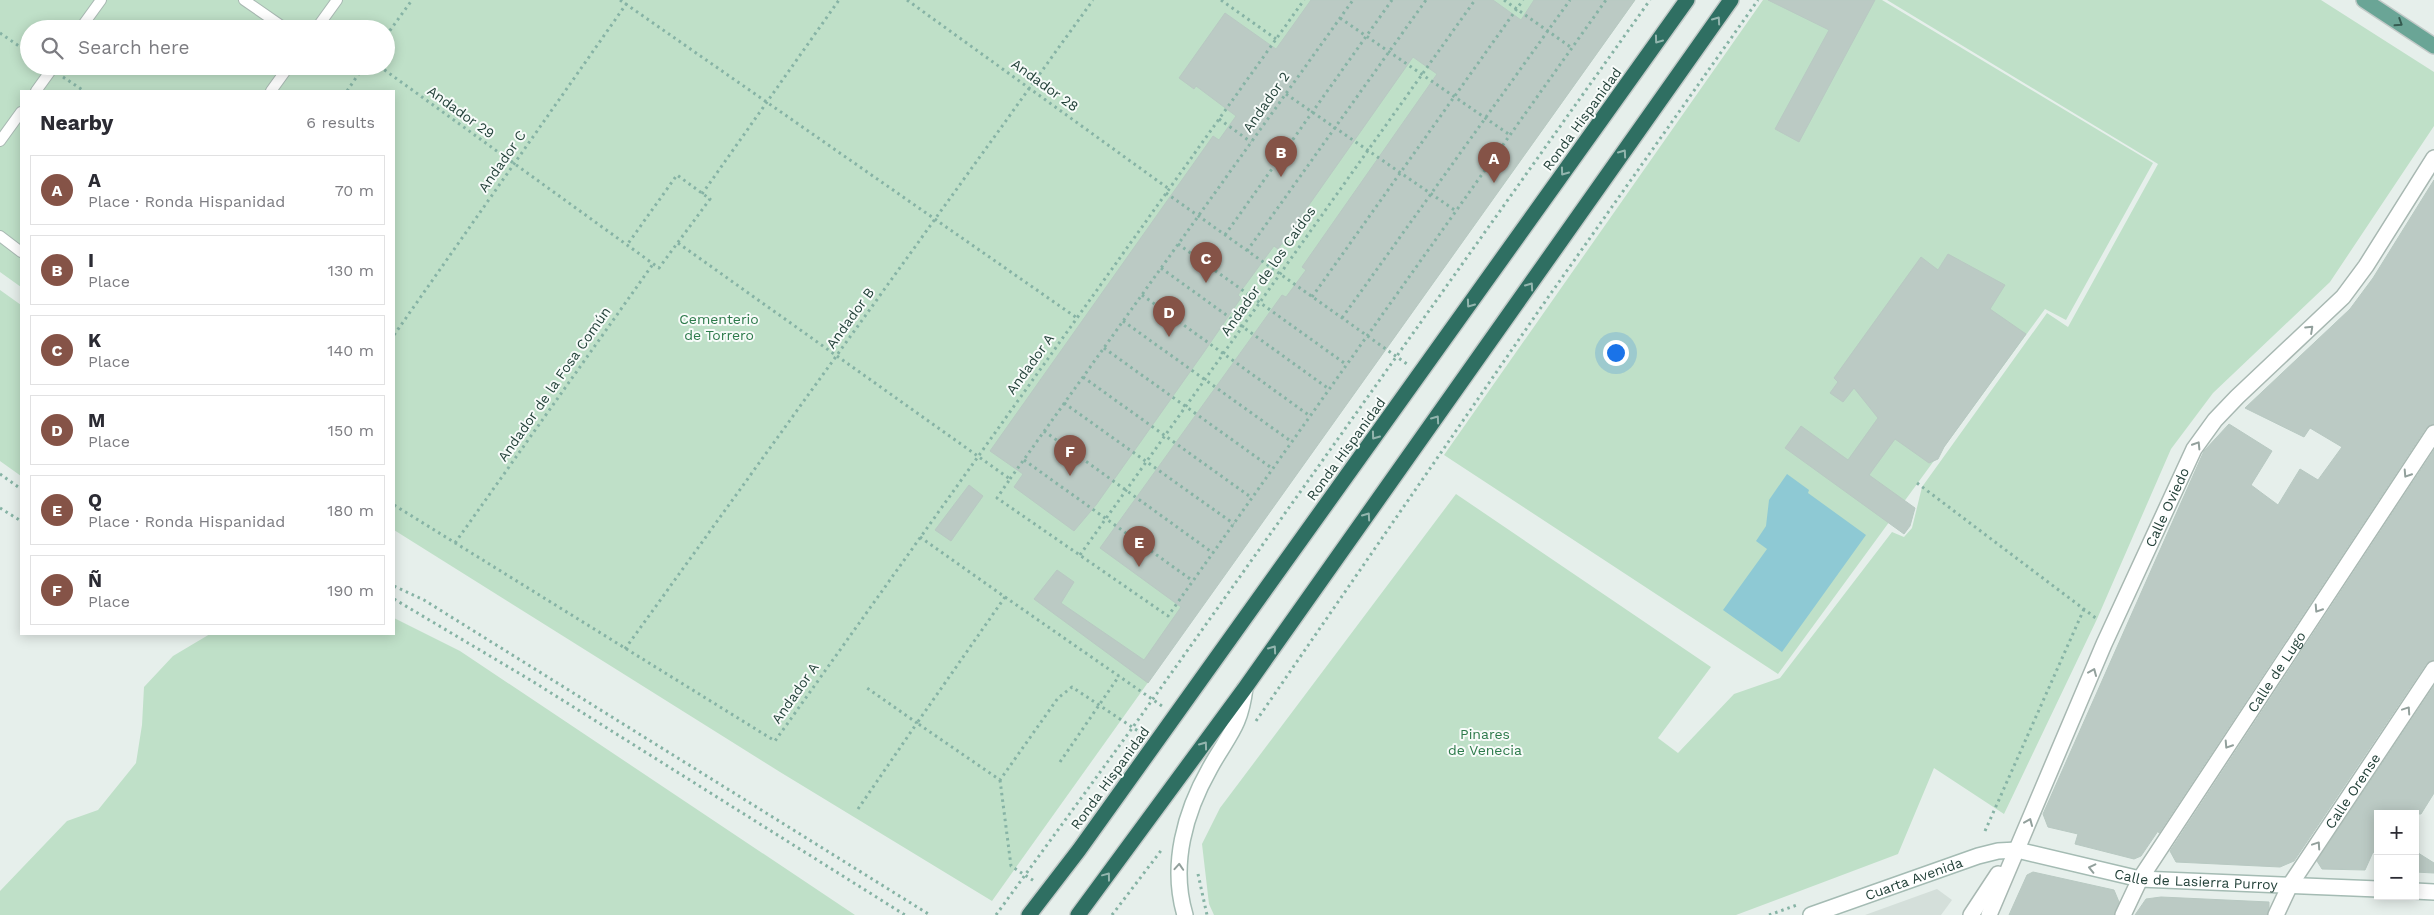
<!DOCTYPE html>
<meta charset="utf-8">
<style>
:root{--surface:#fff;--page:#f2f2f3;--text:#2b2b33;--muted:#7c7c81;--line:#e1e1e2;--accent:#855347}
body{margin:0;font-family:"Work Sans",sans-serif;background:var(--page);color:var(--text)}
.controls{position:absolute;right:15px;bottom:15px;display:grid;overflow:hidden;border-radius:0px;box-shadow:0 2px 12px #0003}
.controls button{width:45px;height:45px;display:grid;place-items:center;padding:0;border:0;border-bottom:1px solid var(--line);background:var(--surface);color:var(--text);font:25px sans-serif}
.you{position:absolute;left:1615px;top:352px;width:18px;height:18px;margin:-12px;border:4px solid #fff;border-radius:50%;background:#1a73e8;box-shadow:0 0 0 8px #1a73e833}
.badge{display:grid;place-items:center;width:32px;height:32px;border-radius:50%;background:var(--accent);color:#fff;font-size:16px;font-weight:700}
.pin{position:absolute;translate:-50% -41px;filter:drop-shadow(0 1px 2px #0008)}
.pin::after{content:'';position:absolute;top:26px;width:18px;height:15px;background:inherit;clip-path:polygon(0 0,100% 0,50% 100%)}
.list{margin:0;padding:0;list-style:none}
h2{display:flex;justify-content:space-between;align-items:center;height:65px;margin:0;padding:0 20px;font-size:21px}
h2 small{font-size:16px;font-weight:400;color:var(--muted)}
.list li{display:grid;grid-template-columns:32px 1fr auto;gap:15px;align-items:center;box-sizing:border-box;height:70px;margin:0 10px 10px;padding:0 10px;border:1px solid var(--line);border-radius:0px}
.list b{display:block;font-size:19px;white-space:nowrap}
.list p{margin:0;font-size:16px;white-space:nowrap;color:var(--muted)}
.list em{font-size:16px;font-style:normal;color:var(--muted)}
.icon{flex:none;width:28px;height:28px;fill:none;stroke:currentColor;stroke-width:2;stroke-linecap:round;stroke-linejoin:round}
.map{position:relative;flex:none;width:2434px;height:915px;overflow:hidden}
.search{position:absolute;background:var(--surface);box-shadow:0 2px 12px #0003;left:20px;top:20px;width:375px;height:55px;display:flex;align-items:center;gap:12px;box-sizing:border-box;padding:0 18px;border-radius:28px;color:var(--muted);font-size:19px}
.panel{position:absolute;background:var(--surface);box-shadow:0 2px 12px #0003;left:20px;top:90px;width:375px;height:545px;border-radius:0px}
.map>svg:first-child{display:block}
.built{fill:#d4dfda}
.green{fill:#bfe0c8;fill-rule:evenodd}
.water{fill:#8ec9d4}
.building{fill:#bbcac4;stroke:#b8c9c2}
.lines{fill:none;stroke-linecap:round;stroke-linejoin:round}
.lane-casing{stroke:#a8b8b2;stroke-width:12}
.street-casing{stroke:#a8b8b2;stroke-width:18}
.secondary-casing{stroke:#a4bbb3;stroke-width:18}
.primary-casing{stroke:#c2cac8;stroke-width:18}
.highway-casing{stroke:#c2cac8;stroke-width:18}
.path{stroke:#86b3a5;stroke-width:3;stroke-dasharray:2.5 4;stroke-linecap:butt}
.lane{stroke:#fff;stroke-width:10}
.street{stroke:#fff;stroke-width:15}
.secondary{stroke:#fff;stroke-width:15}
.primary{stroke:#6aa596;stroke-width:15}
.highway{stroke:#2f6f62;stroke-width:15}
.oneway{stroke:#93b5ae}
.oneway2{stroke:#365b51}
.oneway3{stroke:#92a09c}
.labels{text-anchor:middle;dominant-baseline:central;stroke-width:4;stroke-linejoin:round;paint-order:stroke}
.street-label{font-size:14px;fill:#24423a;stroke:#f7fbf9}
.park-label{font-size:14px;fill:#2d7a4b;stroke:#f7fbf9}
</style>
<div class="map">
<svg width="2434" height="915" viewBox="0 0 2434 915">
<rect width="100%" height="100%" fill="#e6efeb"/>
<path class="built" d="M1937,889L1952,900L1941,915H1865Z"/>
<g class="green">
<path d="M0,0H1635L992,901L780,772L394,530V91H21V287L0,272ZM29,29H386V66H29Z"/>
<path d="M1763,0H1882L2153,163L2066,320L2045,309L1778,674L1444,455Z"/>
<path d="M1887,0H2321L2434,72V126L2330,282L2213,393L2171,449L2097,619L2004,814L1934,768L1898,854L1736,915H1214L1209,904L1202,844L1220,808L1456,494L1711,667L1658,738L1678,753L1734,694L1780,678L1892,532L1904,537L1912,528L1922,487L2047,313L2068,327L2158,164Z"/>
<path d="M0,290L21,305V476L0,461Z"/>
<path d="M394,618L460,651L855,915H0V891L67,821L98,810L136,763L142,725L144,687L173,656L210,634H394Z"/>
</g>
<path class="water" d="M1787,474L1809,490L1808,493L1866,535L1782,652L1723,610L1767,549L1756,541L1766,526L1769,500Z"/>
<g class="building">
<path d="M1311,0H1493L1521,20L1534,0H1635L1148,683L1034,599L1057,570L1074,582L1061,603L1144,660L1181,607L1100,548L1282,295L1286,297L1306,270L1302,267L1437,74L1413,57L1278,249L1274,246L1238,295L1241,298L1204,352L1096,505L1074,531L1014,487L1023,474L990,451L1213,136L1219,140L1236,116L1196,86L1194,89L1179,78L1225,13L1276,49Z"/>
<path d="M1768,0H1875L1799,142L1775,129L1829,30Z"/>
<path d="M2434,180V424L2426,428L2159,833L2158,831L2141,856L2134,859L2075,844L2078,834L2048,827L2043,814L2204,451L2229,424L2272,451L2251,485L2278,505L2300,469L2318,480L2342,447L2310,428L2304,437L2245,408L2350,309L2373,278Z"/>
<path d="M1948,254L2005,285L1990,309L2026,334L1944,447L1938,459L1929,463L1895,439L1869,475L1915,508L1910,526L1904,534L1785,448L1801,426L1848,460L1878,418L1854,388L1843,402L1830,393L1838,382L1834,378L1921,257L1938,270Z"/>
<path d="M2434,450V660L2426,664L2294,861L2280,867L2176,862L2170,851Z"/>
<path d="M969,485L983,496L951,541L935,530Z"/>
<path d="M2434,686V793L2421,814H2378V855L2373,852L2365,870L2322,869L2317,861Z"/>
<path d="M2415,851L2434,863V873L2415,872Z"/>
<path d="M2033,872L2114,890L2119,902L2114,915H2009L2027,875Z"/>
<path d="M2161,897L2269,902V908L2267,915H2135L2146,899Z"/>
</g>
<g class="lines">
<defs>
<g id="lane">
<path d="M244,0L286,29"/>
<path d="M80,29L101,0"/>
<path d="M316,29L337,0"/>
<path d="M36,91L54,66"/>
<path d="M271,91L289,66"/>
<path d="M0,141L21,112"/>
<path d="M0,236L21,252"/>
</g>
<g id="street">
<path d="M1971,915L1998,874"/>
<path id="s1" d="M1989,915L2104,644L2194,449L2215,420L2237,397L2343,297L2366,266L2434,158"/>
<path id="s2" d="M2123,915L2140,879L2434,433"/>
<path id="s3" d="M2276,915L2290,885L2434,669"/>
</g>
<g id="secondary">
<path d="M2415,891L2434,892"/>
<path d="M1185,915C1170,865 1185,812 1210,768C1228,735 1240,728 1245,688"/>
<path id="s4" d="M1811,915L1978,856L1998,851L2017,850L2140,879L2378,889"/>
</g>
<path id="primary" d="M2364,0L2434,46"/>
<g id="highway">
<path d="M1029,915L1079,850L1687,0"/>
<path d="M1078,915L1245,688L1731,0"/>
</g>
</defs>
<use href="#lane" class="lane-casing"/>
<use href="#street" class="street-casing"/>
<use href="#secondary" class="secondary-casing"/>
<use href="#primary" class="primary-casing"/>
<use href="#highway" class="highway-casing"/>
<g class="path">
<path d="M620,0L1077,318"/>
<path d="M907,0L1169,189"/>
<path d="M1221,0L1276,39"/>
<path d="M1504,0L1572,48"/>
<path d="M1340,18L1510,135"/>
<path d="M0,33L29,53"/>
<path d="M386,36L412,0"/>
<path d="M379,66L659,268L710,199L677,175L627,245"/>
<path d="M63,77L84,91"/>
<path d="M347,91L364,66"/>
<path d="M1286,94L1456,211"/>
<path d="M1219,119L1251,142"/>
<path d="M1166,193L1407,364"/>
<path d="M702,194L839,0"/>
<path d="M1225,235L1392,0"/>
<path d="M678,243L1010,479L997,498L1168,616L1606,0"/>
<path d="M1178,244L1347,365"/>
<path d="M1247,251L1426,0"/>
<path d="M1161,268L1329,389"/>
<path d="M1142,295L1310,416"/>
<path d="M1312,297L1523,0"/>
<path d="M1342,318L1570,0"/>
<path d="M1123,321L1292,442"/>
<path d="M394,335L629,0"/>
<path d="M1104,348L1273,469"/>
<path d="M1083,377L1252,498"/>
<path d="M1064,403L1234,524"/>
<path d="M1044,431L1213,553"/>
<path d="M1024,460L1193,581"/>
<path d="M0,474L21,489"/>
<path d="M1010,479L1353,0"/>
<path d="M1917,483L2097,619"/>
<path d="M394,505L775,741L1304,0"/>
<path d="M0,508L21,521"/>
<path d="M920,537L1005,597L917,723L1000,780L1058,698L1072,687L1141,733"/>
<path d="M455,543L653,264"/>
<path d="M1080,555L1475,0"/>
<path d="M394,586L424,600L930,915"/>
<path d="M1005,597L1162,706"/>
<path d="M394,599L532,681L905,915"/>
<path d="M625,649L1093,0"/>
<path d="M1256,721L1542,306L1758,0"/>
<path d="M1060,762L1119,676"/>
<path d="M1000,780L1011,866L1034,881"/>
<path d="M858,809L917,723L867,688"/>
<path d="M1985,831L2084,609"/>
<path d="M1198,874L1207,915"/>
<path d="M996,915L1133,727L1650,0"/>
<path d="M1112,915L1163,848"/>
<path d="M1769,915L1797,905"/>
</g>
<use href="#lane" class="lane"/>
<use href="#street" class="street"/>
<use href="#secondary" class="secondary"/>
<use href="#primary" class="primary"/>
<use href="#highway" class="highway"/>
</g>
<defs><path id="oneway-chevron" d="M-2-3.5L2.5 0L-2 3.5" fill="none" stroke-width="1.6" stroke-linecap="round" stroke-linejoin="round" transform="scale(1.25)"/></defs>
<g class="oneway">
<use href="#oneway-chevron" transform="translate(1717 20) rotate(-55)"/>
<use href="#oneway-chevron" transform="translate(1658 40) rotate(126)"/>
<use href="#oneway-chevron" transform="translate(1623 153) rotate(-55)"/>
<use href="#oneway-chevron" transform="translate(1564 172) rotate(126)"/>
<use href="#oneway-chevron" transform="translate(1530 286) rotate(-55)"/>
<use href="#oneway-chevron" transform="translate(1470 304) rotate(126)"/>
<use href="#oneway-chevron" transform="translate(1436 419) rotate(-55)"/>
<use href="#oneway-chevron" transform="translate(1375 436) rotate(126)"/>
<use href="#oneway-chevron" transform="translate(1367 516) rotate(-55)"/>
<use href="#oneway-chevron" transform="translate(1273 649) rotate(-55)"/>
<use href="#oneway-chevron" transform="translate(1204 745) rotate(-54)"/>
<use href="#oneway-chevron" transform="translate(1107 876) rotate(-53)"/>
</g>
<use class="oneway2" href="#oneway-chevron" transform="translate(2399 23) rotate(33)"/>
<g class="oneway3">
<use href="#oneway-chevron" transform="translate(2310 329) rotate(-43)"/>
<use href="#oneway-chevron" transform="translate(2197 445) rotate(-58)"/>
<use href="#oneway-chevron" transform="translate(2407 474) rotate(123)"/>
<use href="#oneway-chevron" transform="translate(2318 609) rotate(123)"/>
<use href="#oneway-chevron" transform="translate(2093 672) rotate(-67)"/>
<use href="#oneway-chevron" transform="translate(2407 710) rotate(-56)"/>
<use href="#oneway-chevron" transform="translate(2228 745) rotate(123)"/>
<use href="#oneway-chevron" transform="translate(2029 822) rotate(-67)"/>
<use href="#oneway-chevron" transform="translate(2317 845) rotate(-56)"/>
<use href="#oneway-chevron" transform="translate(1179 867) rotate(-86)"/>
<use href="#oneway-chevron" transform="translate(2092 868) rotate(-167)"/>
</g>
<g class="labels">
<g class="street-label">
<text transform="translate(1045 85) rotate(36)">Andador 28</text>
<text transform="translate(1266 102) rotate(-55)">Andador 2</text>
<text transform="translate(461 112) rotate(36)">Andador 29</text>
<text transform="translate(1582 119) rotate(-54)">Ronda Hispanidad</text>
<text transform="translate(502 161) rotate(-55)">Andador C</text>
<text transform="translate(1268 271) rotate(-55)">Andador de los Caídos</text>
<text transform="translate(850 318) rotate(-54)">Andador B</text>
<text transform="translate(1030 364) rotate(-54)">Andador A</text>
<text transform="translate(554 384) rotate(-55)">Andador de la Fosa Común</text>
<text transform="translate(1346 449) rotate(-54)">Ronda Hispanidad</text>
<text stroke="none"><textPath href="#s1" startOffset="445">Calle Oviedo</textPath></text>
<text stroke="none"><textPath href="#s2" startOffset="288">Calle de Lugo</textPath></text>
<text transform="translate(795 693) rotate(-55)">Andador A</text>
<text transform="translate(1110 778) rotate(-54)">Ronda Hispanidad</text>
<text stroke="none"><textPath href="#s3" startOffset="146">Calle Orense</textPath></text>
<text stroke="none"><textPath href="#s4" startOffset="399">Calle de Lasierra Purroy</textPath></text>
<text stroke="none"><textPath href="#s4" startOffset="109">Cuarta Avenida</textPath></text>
</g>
<g class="park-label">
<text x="719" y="319">Cementerio<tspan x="719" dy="16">de Torrero</tspan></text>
<text x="1485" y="734">Pinares<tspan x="1485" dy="16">de Venecia</tspan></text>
</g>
</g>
</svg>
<div class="controls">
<button>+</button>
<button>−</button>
</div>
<div class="you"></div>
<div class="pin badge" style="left:1494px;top:183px">A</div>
<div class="pin badge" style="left:1281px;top:177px">B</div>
<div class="pin badge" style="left:1206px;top:283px">C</div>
<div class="pin badge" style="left:1169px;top:337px">D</div>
<div class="pin badge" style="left:1139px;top:567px">E</div>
<div class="pin badge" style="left:1070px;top:476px">F</div>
<div class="search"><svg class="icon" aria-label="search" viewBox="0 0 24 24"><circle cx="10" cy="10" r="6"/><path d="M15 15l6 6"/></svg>Search here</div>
<section class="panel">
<h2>Nearby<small>6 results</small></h2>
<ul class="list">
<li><span class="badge">A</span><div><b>A</b><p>Place · Ronda Hispanidad</p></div><em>70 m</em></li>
<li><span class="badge">B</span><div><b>I</b><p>Place</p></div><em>130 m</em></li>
<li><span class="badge">C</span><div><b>K</b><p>Place</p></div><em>140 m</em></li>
<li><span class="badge">D</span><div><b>M</b><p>Place</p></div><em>150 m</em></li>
<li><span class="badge">E</span><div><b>Q</b><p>Place · Ronda Hispanidad</p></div><em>180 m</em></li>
<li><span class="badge">F</span><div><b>Ñ</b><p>Place</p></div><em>190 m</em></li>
</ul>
</section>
</div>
